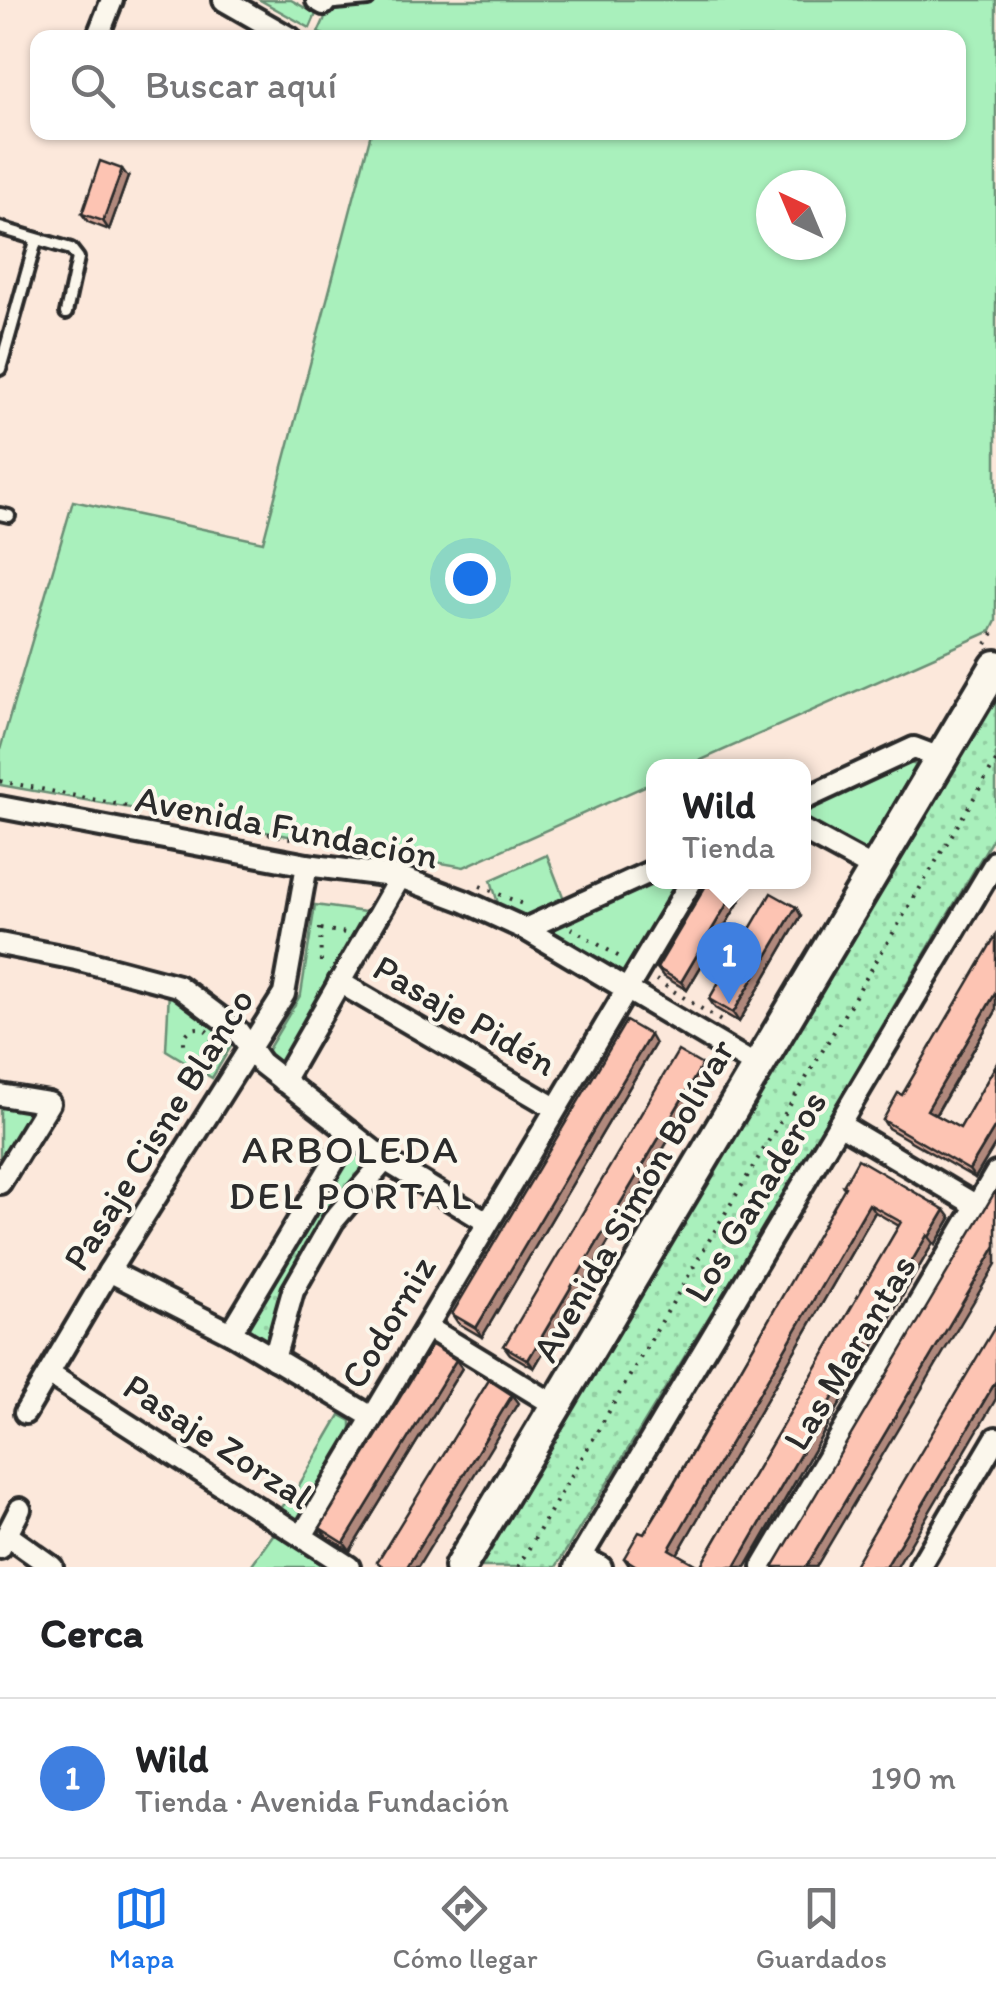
<!DOCTYPE html>
<html lang="es">
<meta charset="utf-8">
<style>
:root{--surface:#fff;--page:#f6f6f6;--text:#202124;--muted:#757577;--line:#e0e0e0;--accent:#1a73e8}
body{margin:0;font-family:Itim,sans-serif;background:var(--page);color:var(--text)}
.compass{position:absolute;left:756px;top:170px;width:90px;height:90px;border-radius:50%;background:var(--surface);box-shadow:0 2px 8px #0004;rotate:316deg}
.you{position:absolute;left:470px;top:578px;width:35px;height:35px;margin:-25px;border:8px solid #fff;border-radius:50%;background:#1a73e8;box-shadow:0 0 0 15px #1a73e833}
.badge{display:grid;place-items:center;width:65px;height:65px;border-radius:50%;background:var(--accent);color:#fff;font-size:32px;font-weight:700}
.pin{position:absolute;translate:-50% -82px;filter:drop-shadow(0 2px 5px #0008)}
.pin::after{content:'';position:absolute;top:52px;width:35px;height:30px;background:inherit;clip-path:polygon(0 0,100% 0,50% 100%)}
.popup{position:absolute;left:646px;top:759px;width:165px;height:130px;box-sizing:border-box;display:grid;place-content:center;border-radius:20px;background:var(--surface);filter:drop-shadow(0 2px 8px #0005);font-size:32px;white-space:nowrap;color:var(--muted)}
.popup b{font-size:38px;color:var(--text)}
.popup::after{content:'';position:absolute;left:50%;top:100%;margin-left:-20px;border:20px solid transparent;border-top-color:var(--surface)}
.list{margin:0;padding:0;list-style:none}
h2{display:flex;justify-content:space-between;align-items:center;height:130px;margin:0;padding:0 40px;font-size:42px}
h2 small{font-size:32px;font-weight:400;color:var(--muted)}
.list li{display:grid;grid-template-columns:65px 1fr auto;gap:30px;align-items:center;box-sizing:border-box;height:160px;padding:0 40px;border-top:2px solid var(--line)}
.list b{display:block;font-size:38px;white-space:nowrap}
.list p{margin:0;font-size:32px;white-space:nowrap;color:var(--muted)}
.list em{font-size:32px;font-style:normal;color:var(--muted)}
.icon{flex:none;width:55px;height:55px;fill:none;stroke:currentColor;stroke-width:2;stroke-linecap:round;stroke-linejoin:round}
.map{position:relative;flex:none;width:996px;height:1567px;overflow:hidden}
.search{position:absolute;background:var(--surface);box-shadow:0 2px 8px #0004;left:30px;right:30px;top:30px;height:110px;display:flex;align-items:center;gap:25px;box-sizing:border-box;padding:0 35px;border-radius:20px;color:var(--muted);font-size:38px}
.sheet{height:290px;background:var(--surface)}
nav{display:flex;justify-content:space-around;align-items:center;box-sizing:border-box;height:140px;border-top:2px solid var(--line);background:var(--surface);font-size:28px;color:var(--muted)}
nav a{display:grid;justify-items:center;gap:5px}
nav .on{color:var(--accent)}
.map>svg:first-child{display:block}
.grass{fill:#a9f0bc;stroke:#6a8e74;stroke-width:2.5;fill-rule:evenodd}
.park{fill:url(#park-dots);stroke:#6a8e74;stroke-width:2.5}
.lines{fill:none;stroke-linecap:round;stroke-linejoin:round}
.lane-casing{stroke:#2b2b2b;stroke-width:18}
.street-casing{stroke:#2b2b2b;stroke-width:28}
.secondary-casing{stroke:#2b2b2b;stroke-width:38}
.path{stroke:#2b2b2b;stroke-width:4;stroke-dasharray:2.5 8;stroke-linecap:butt}
.lane{stroke:#fbf7ec;stroke-width:10}
.street{stroke:#fbf7ec;stroke-width:20}
.secondary{stroke:#fbf7ec;stroke-width:30}
.wall{fill:#daa99a;stroke:#2b2b2b;stroke-width:2.5;fill-rule:evenodd}
.shaded-wall{fill:#b1897d;stroke:#2b2b2b;stroke-width:2.5}
.building{fill:#fdc4b3;stroke:#2b2b2b;stroke-width:2.5;fill-rule:evenodd}
.labels{text-anchor:middle;dominant-baseline:central;stroke-width:8;stroke-linejoin:round;paint-order:stroke}
.street-label{font-size:38px;fill:#2b2b2b;stroke:#fbf7ec}
.neighbourhood-label{font-size:40px;letter-spacing:2.5px;fill:#2b2b2b;stroke:#fbf7ec}
</style>
<div class="map">
<svg width="996" height="1567" viewBox="0 0 996 1567">
<defs>
<pattern id="park-dots" width="8" height="8" patternUnits="userSpaceOnUse" patternTransform="scale(2.5)"><rect width="8" height="8" fill="#a9f0bc"/><path d="M2 2h.1M6 6h.1" fill="none" stroke="#92cea2" stroke-width="1.8" stroke-linecap="round"/></pattern>
</defs>
<rect width="100%" height="100%" fill="#fce8db"/>
<filter id="ink" filterUnits="userSpaceOnUse"><feTurbulence type="fractalNoise" baseFrequency=".01" numOctaves="2"/><feDisplacementMap in="SourceGraphic" scale="20" xChannelSelector="R" yChannelSelector="G"/><feConvolveMatrix kernelMatrix="1 2 1 2 8 2 1 2 1" color-interpolation-filters="sRGB"/></filter>
<g filter="url(#ink)">
<g class="grass">
<path d="M260,0H291L316,14L310,28Z"/>
<path d="M333,0H996V621L991,631L688,766H654V782L464,867L0,785V750L73,501L263,542L371,133L958,132V38L330,37L318,33ZM771,185H831V245H771Z"/>
<path d="M905,761L916,765L865,854L804,819V807Z"/>
<path d="M547,855L564,899L531,920L500,910L491,880Z"/>
<path d="M654,880L680,882L624,973L549,930Z"/>
<path d="M315,905L372,913L281,1066L263,1058L301,994Z"/>
<path d="M169,991L236,1038L212,1078L166,1050Z"/>
<path d="M0,1104L31,1110L32,1114L0,1167Z"/>
<path d="M340,1415L351,1421V1432L301,1516L294,1521L279,1511L298,1487Z"/>
<path d="M275,1532L326,1567H250Z"/>
</g>
<g class="park">
<path d="M996,680V833L768,1220L556,1567H470Z"/>
<path d="M355,1145L376,1164L268,1345L243,1326Z"/>
</g>
<g class="lines">
<defs>
<g id="lane">
<path d="M324,4L368,0"/>
<path d="M0,228L71,249L78,258L66,313"/>
<path d="M0,369L36,241"/>
<path d="M0,514L9,516"/>
</g>
<g id="street">
<path d="M224,0L290,38"/>
<path d="M317,0L324,4"/>
<path d="M97,38L112,0"/>
<path d="M804,799L914,748L943,759"/>
<path d="M0,807L307,865L400,877L464,901L525,929L758,1067"/>
<path d="M804,831L874,869"/>
<path d="M525,929L654,870"/>
<path d="M0,944L76,959L178,986L238,1031L261,1063L385,1160L487,1222"/>
<path d="M339,982L555,1108"/>
<path d="M283,1081L400,877"/>
<path d="M0,1095L49,1103L0,1183"/>
<path d="M839,1124L977,1206"/>
<path d="M109,1271L231,1333L372,1417"/>
<path d="M427,1327L558,1407"/>
<path d="M231,1333L351,1133"/>
<path d="M274,1359L293,1291L333,1221L385,1160"/>
<path d="M49,1374L349,1567"/>
<path d="M25,1413L109,1271L284,994L307,865"/>
<path d="M7,1535L52,1567"/>
<path d="M302,1536L691,882"/>
<path d="M0,1548L20,1509"/>
<path d="M581,1556L601,1567"/>
<path d="M575,1567L996,861"/>
<path d="M763,1567L996,1173"/>
<path d="M920,1567L996,1438"/>
</g>
<path id="secondary" d="M460,1567L996,666"/>
</defs>
<use href="#lane" class="lane-casing"/>
<use href="#street" class="street-casing"/>
<use href="#secondary" class="secondary-casing"/>
<g class="path">
<path d="M986,644L996,628"/>
<path d="M0,781L346,849"/>
<path d="M480,886L527,906"/>
<path d="M320,928L321,963L326,965"/>
<path d="M571,928L623,959"/>
<path d="M321,929L346,933"/>
<path d="M656,980L724,1023"/>
<circle cx="198" cy="1042" r="14"/>
<path d="M711,1063L729,1074"/>
<path d="M518,1567L714,1232L996,761"/>
</g>
<use href="#lane" class="lane"/>
<use href="#street" class="street"/>
<use href="#secondary" class="secondary"/>
</g>
<g class="wall">
<path d="M128,177L109,230L88,222L82,214Z"/>
<path d="M708,882H747L749,885L687,990L663,976L657,968Z"/>
<path d="M796,907L801,916L739,1022L715,1008L709,999Z"/>
<path d="M996,1011L936,1115L960,1128L996,1065V1143L975,1178L888,1128L883,1120L902,1095Z"/>
<path d="M655,1044L482,1337L458,1323L452,1314Z"/>
<path d="M702,1065L708,1073L534,1368L510,1354L504,1346Z"/>
<path d="M843,1186L951,1218L935,1245L933,1243L746,1567H630L624,1558L644,1534L845,1189ZM875,1212L899,1226L700,1567L677,1554Z"/>
<path d="M456,1360L462,1368L350,1551L326,1536L320,1528Z"/>
</g>
<g class="shaded-wall">
<path d="M122,169L128,177L109,230L103,221Z"/>
<path d="M740,882H747L749,885L687,990L681,982Z"/>
<path d="M796,907L801,916L739,1022L733,1013Z"/>
<path d="M996,992V1011L933,1119L927,1110Z"/>
<path d="M650,1035L655,1044L482,1337L476,1328Z"/>
<path d="M702,1065L708,1073L534,1368L528,1360Z"/>
<path d="M996,1125V1143L975,1178L969,1170Z"/>
<path d="M869,1204L875,1212L675,1558L669,1549Z"/>
<path d="M945,1210L951,1218L935,1245L929,1237Z"/>
<path d="M927,1235L933,1243L746,1567H735Z"/>
<path d="M996,1246V1264L816,1567H806Z"/>
<path d="M456,1360L462,1368L350,1551L344,1543Z"/>
<path d="M996,1381V1399L897,1567H886Z"/>
<path d="M512,1395L518,1403L418,1567H407Z"/>
</g>
<g class="building">
<path d="M100,161L122,169L103,221L82,214Z"/>
<path d="M708,882H740L681,982L657,968Z"/>
<path d="M771,893L796,907L733,1013L709,999Z"/>
<path d="M996,935V992L927,1110L960,1128L996,1065V1125L969,1170L883,1120L898,1093L902,1095Z"/>
<path d="M626,1021L650,1035L476,1328L452,1314Z"/>
<path d="M678,1051L702,1065L528,1360L504,1346Z"/>
<path d="M858,1159L945,1210L929,1237L927,1235L735,1567H638L624,1558L639,1532L644,1534L669,1493L845,1187L843,1186ZM869,1204L901,1222L700,1567L669,1549Z"/>
<path d="M996,1190V1246L806,1567H773Z"/>
<path d="M996,1325V1381L886,1567H853Z"/>
<path d="M432,1345L456,1360L344,1543L320,1528Z"/>
<path d="M489,1380L512,1395L407,1567H384L377,1562Z"/>
</g>
</g>
<g class="labels">
<g class="street-label">
<text transform="translate(287 827) rotate(11)">Avenida Fundación</text>
<text transform="translate(465 1015) rotate(30)">Pasaje Pidén</text>
<text transform="translate(158 1129) rotate(-58)">Pasaje Cisne Blanco</text>
<text transform="translate(755 1196) rotate(-59)">Los Ganaderos</text>
<text transform="translate(633 1200) rotate(-60)">Avenida Simón Bolívar</text>
<text transform="translate(388 1322) rotate(-59)">Codorniz</text>
<text transform="translate(849 1352) rotate(-59)">Las Marantas</text>
<text transform="translate(218 1441) rotate(33)">Pasaje Zorzal</text>
</g>
<g class="neighbourhood-label">
<text x="351" y="1149">ARBOLEDA<tspan x="351" dy="46">DEL PORTAL</tspan></text>
</g>
</g>
</svg>
<svg class="compass" viewBox="-18 -18 36 36"><path d="M0-13l5 13h-10z" fill="#e53935"/><path d="M0 13l5-13h-10z" fill="#757577"/></svg>
<div class="you"></div>
<div class="pin badge" style="left:729px;top:1004px;background:#3f7fe0">1</div>
<div class="popup"><b>Wild</b>Tienda</div>
<div class="search"><svg class="icon" aria-label="search" viewBox="0 0 24 24"><circle cx="10" cy="10" r="6"/><path d="M15 15l6 6"/></svg>Buscar aquí</div>
</div>
<section class="sheet">
<h2>Cerca<small></small></h2>
<ul class="list">
<li><span class="badge" style="background:#3f7fe0">1</span><div><b>Wild</b><p>Tienda · Avenida Fundación</p></div><em>190 m</em></li>
</ul>
</section>
<nav>
<a class="on"><svg class="icon" aria-label="map" viewBox="0 0 24 24"><path d="M3 6l6-2 6 2 6-2v14l-6 2-6-2-6 2zM9 4v14M15 6v14"/></svg>Mapa</a>
<a><svg class="icon" aria-label="directions" viewBox="0 0 24 24"><path d="M12 3l9 9-9 9-9-9zM9 14v-3h6M13 9l2 2-2 2"/></svg>Cómo llegar</a>
<a><svg class="icon" aria-label="saved" viewBox="0 0 24 24"><path d="M7 4h10v16l-5-4-5 4z"/></svg>Guardados</a>
</nav>
